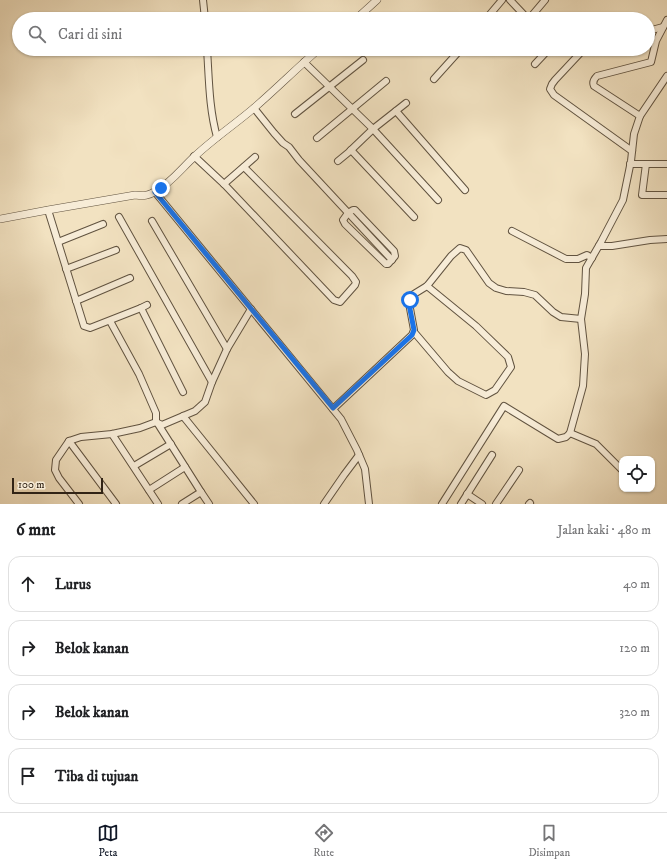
<!DOCTYPE html>
<html lang="id">
<meta charset="utf-8">
<style>
:root{--surface:#fff;--page:#f2f2f2;--text:#202124;--muted:#757577;--line:#e0e0e0;--accent:#111827}
body{margin:0;font-family:"IM FELL DW Pica",serif;background:var(--page);color:var(--text)}
.controls{position:absolute;right:12px;bottom:12px;display:grid;overflow:hidden;border-radius:8px;box-shadow:0 1px 3px #0004}
.controls button{width:36px;height:36px;display:grid;place-items:center;padding:0;border:0;border-bottom:1px solid var(--line);background:var(--surface);color:var(--text);font:20px sans-serif}
.scale{position:absolute;left:12px;bottom:10px;width:91px;box-sizing:border-box;padding-left:4px;border:2px solid #312315;border-top:0;font-size:11px;line-height:14px;white-space:nowrap;color:#312315;-webkit-text-stroke:3px #f7ecd7;paint-order:stroke}
.stop{position:absolute;width:12px;height:12px;margin:-9px;border:3px solid #1a73e8;border-radius:50%;background:#fff}
.stop.end{background:#1a73e8;border-color:#fff;box-shadow:0 1px 4px #0008}
.list{margin:0;padding:0;list-style:none}
h2{display:flex;justify-content:space-between;align-items:center;height:52px;margin:0;padding:0 16px;font-size:17px}
h2 small{font-size:13px;font-weight:400;color:var(--muted)}
.list li{display:grid;grid-template-columns:26px 1fr auto;gap:12px;align-items:center;box-sizing:border-box;height:56px;margin:0 8px 8px;padding:0 8px;border:1px solid var(--line);border-radius:12px}
.list b{display:block;font-size:15px;white-space:nowrap}
.list em{font-size:13px;font-style:normal;color:var(--muted)}
.icon{flex:none;width:22px;height:22px;fill:none;stroke:currentColor;stroke-width:2;stroke-linecap:round;stroke-linejoin:round}
.map{position:relative;flex:none;width:667px;height:504px;overflow:hidden}
.search{position:absolute;background:var(--surface);box-shadow:0 1px 3px #0004;left:12px;right:12px;top:12px;height:44px;display:flex;align-items:center;gap:10px;box-sizing:border-box;padding:0 14px;border-radius:22px;color:var(--muted);font-size:15px}
.sheet{height:308px;background:var(--surface)}
nav{display:flex;justify-content:space-around;align-items:center;box-sizing:border-box;height:56px;border-top:1px solid var(--line);background:var(--surface);font-size:11px;color:var(--muted)}
nav a{display:grid;justify-items:center;gap:2px}
nav .on{color:var(--accent)}
.map>svg:first-child{display:block}
.lines{fill:none;stroke-linecap:round;stroke-linejoin:round}
.minor-casing{stroke:#615340;stroke-width:8}
.tertiary-casing{stroke:#615340;stroke-width:8}
.minor{stroke:#f7ecd7;stroke-width:6}
.tertiary{stroke:#f7ecd7;stroke-width:7}
.route{stroke:#1a73e8;stroke-width:5}
</style>
<div class="map">
<svg width="667" height="504" viewBox="0 0 667 504">
<rect width="100%" height="100%" fill="#f2e2c1"/>
<filter id="stains"><feTurbulence type="fractalNoise" baseFrequency=".005" numOctaves="4"/><feColorMatrix values="0 0 0 0 .2 0 0 0 0 .09 0 0 0 0 .02 0 0 0 .5 -.17"/></filter>
<radialGradient id="worn" r=".72"><stop offset=".6" stop-color="#630" stop-opacity="0"/><stop offset="1" stop-color="#630" stop-opacity=".3"/></radialGradient>
<g class="lines">
<defs>
<g id="minor">
<path d="M203,0L205,19"/>
<path d="M510,0L528,19"/>
<path d="M486,19L502,0"/>
<path d="M529,19L545,0"/>
<path d="M648,31L663,27"/>
<path d="M207,49C209,78 209,109 217,137"/>
<path d="M584,49L555,80L552,84L550,89L554,95L632,151"/>
<path d="M304,62L373,129L438,200"/>
<path d="M535,64L549,49"/>
<path d="M434,79L461,49"/>
<path d="M254,108L274,133L283,143L289,147L299,160L392,260"/>
<path d="M396,111L465,190"/>
<path d="M295,114L363,60"/>
<path d="M640,116L594,86C592,82 594,79 597,76L651,62L656,41L667,20"/>
<path d="M317,138L386,81"/>
<path d="M351,150L414,217"/>
<path d="M194,156L224,184L334,300L340,302L355,285L356,282L352,276L244,167"/>
<path d="M338,161L349,152L373,129L406,103"/>
<path d="M630,164H646L642,195H667"/>
<path d="M646,164H667"/>
<path d="M224,184L255,157"/>
<path d="M155,192L341,419L357,450L365,469L369,504"/>
<path d="M48,210L84,326L90,328L141,308L147,305"/>
<path d="M353,210H355L394,251L395,256L388,264H386L345,224L343,220L348,213Z"/>
<path d="M119,217L212,382"/>
<path d="M152,221L227,349"/>
<path d="M512,231L566,259H578L587,255L592,258"/>
<path d="M58,242L103,224"/>
<path d="M599,246H612L650,240L667,239"/>
<path d="M66,269L116,250"/>
<path d="M76,301L130,278"/>
<path d="M141,308L183,392"/>
<path d="M110,321L139,374L156,413V422"/>
<path d="M414,332L448,372L458,381L486,395L495,390L511,367L508,357L476,326L427,286"/>
<path d="M333,409L412,335L414,330L409,303L412,297L414,294L427,286L451,256L460,248L466,250L489,283L496,288L506,291L524,292L535,295L553,312L561,317L581,319"/>
<path d="M183,416L254,504"/>
<path d="M158,424L201,492L182,504"/>
<path d="M570,433L596,444L622,470"/>
<path d="M112,434L158,504"/>
<path d="M69,441L116,504"/>
<path d="M134,466L171,444"/>
<path d="M149,490L185,467"/>
<path d="M201,492L209,504"/>
<path d="M467,494L482,504"/>
<path d="M79,504L59,478L55,470L56,460L69,441L81,437L112,434L140,428L156,422L162,425L195,411L205,402L212,382L227,349L251,309"/>
<path d="M324,504L344,475L359,455"/>
<path d="M442,504L504,406L558,439L566,437L570,433L583,386L585,354L581,319L585,294L586,268L601,242L623,200L631,161L634,134L640,116L667,76"/>
<path d="M461,504L492,455"/>
<path d="M496,504L519,470"/>
<path d="M529,504L530,503"/>
</g>
<g id="tertiary">
<path d="M356,19L377,0"/>
<path d="M0,219L48,210L135,195C144,196 148,196 156,191C171,183 182,168 194,157C213,139 234,125 254,108C276,89 297,68 319,49"/>
</g>
</defs>
<use href="#minor" class="minor-casing"/>
<use href="#tertiary" class="tertiary-casing"/>
<use href="#minor" class="minor"/>
<use href="#tertiary" class="tertiary"/>
</g>
<g class="lines">
<path class="route" d="M161,188L155,192L333,408L412,335L414,330L409,304L410,300"/>
</g>
<rect width="100%" height="100%" filter="url(#stains)"/>
<rect width="100%" height="100%" fill="url(#worn)"/>
</svg>
<div class="controls">
<button><svg class="icon" aria-label="locate" viewBox="0 0 24 24"><circle cx="12" cy="12" r="6"/><path d="M12 2v4M12 18v4M2 12h4M18 12h4"/></svg></button>
</div>
<div class="scale">100 m</div>
<div class="stop" style="left:410px;top:300px"></div>
<div class="stop end" style="left:161px;top:188px"></div>
<div class="search"><svg class="icon" aria-label="search" viewBox="0 0 24 24"><circle cx="10" cy="10" r="6"/><path d="M15 15l6 6"/></svg>Cari di sini</div>
</div>
<section class="sheet">
<h2>6 mnt<small>Jalan kaki · 480 m</small></h2>
<ul class="list">
<li><svg class="icon" aria-label="ahead" viewBox="0 0 24 24"><path d="M12 20V5M6 11l6-6 6 6"/></svg><div><b>Lurus</b></div><em>40 m</em></li>
<li><svg class="icon" aria-label="right" viewBox="0 0 24 24"><path d="M7 20v-9h11M14 6l5 5-5 5"/></svg><div><b>Belok kanan</b></div><em>120 m</em></li>
<li><svg class="icon" aria-label="right" viewBox="0 0 24 24"><path d="M7 20v-9h11M14 6l5 5-5 5"/></svg><div><b>Belok kanan</b></div><em>320 m</em></li>
<li><svg class="icon" aria-label="arrive" viewBox="0 0 24 24"><path d="M6 21V4h12l-3 4 3 4H6"/></svg><div><b>Tiba di tujuan</b></div></li>
</ul>
</section>
<nav>
<a class="on"><svg class="icon" aria-label="map" viewBox="0 0 24 24"><path d="M3 6l6-2 6 2 6-2v14l-6 2-6-2-6 2zM9 4v14M15 6v14"/></svg>Peta</a>
<a><svg class="icon" aria-label="directions" viewBox="0 0 24 24"><path d="M12 3l9 9-9 9-9-9zM9 14v-3h6M13 9l2 2-2 2"/></svg>Rute</a>
<a><svg class="icon" aria-label="saved" viewBox="0 0 24 24"><path d="M7 4h10v16l-5-4-5 4z"/></svg>Disimpan</a>
</nav>
